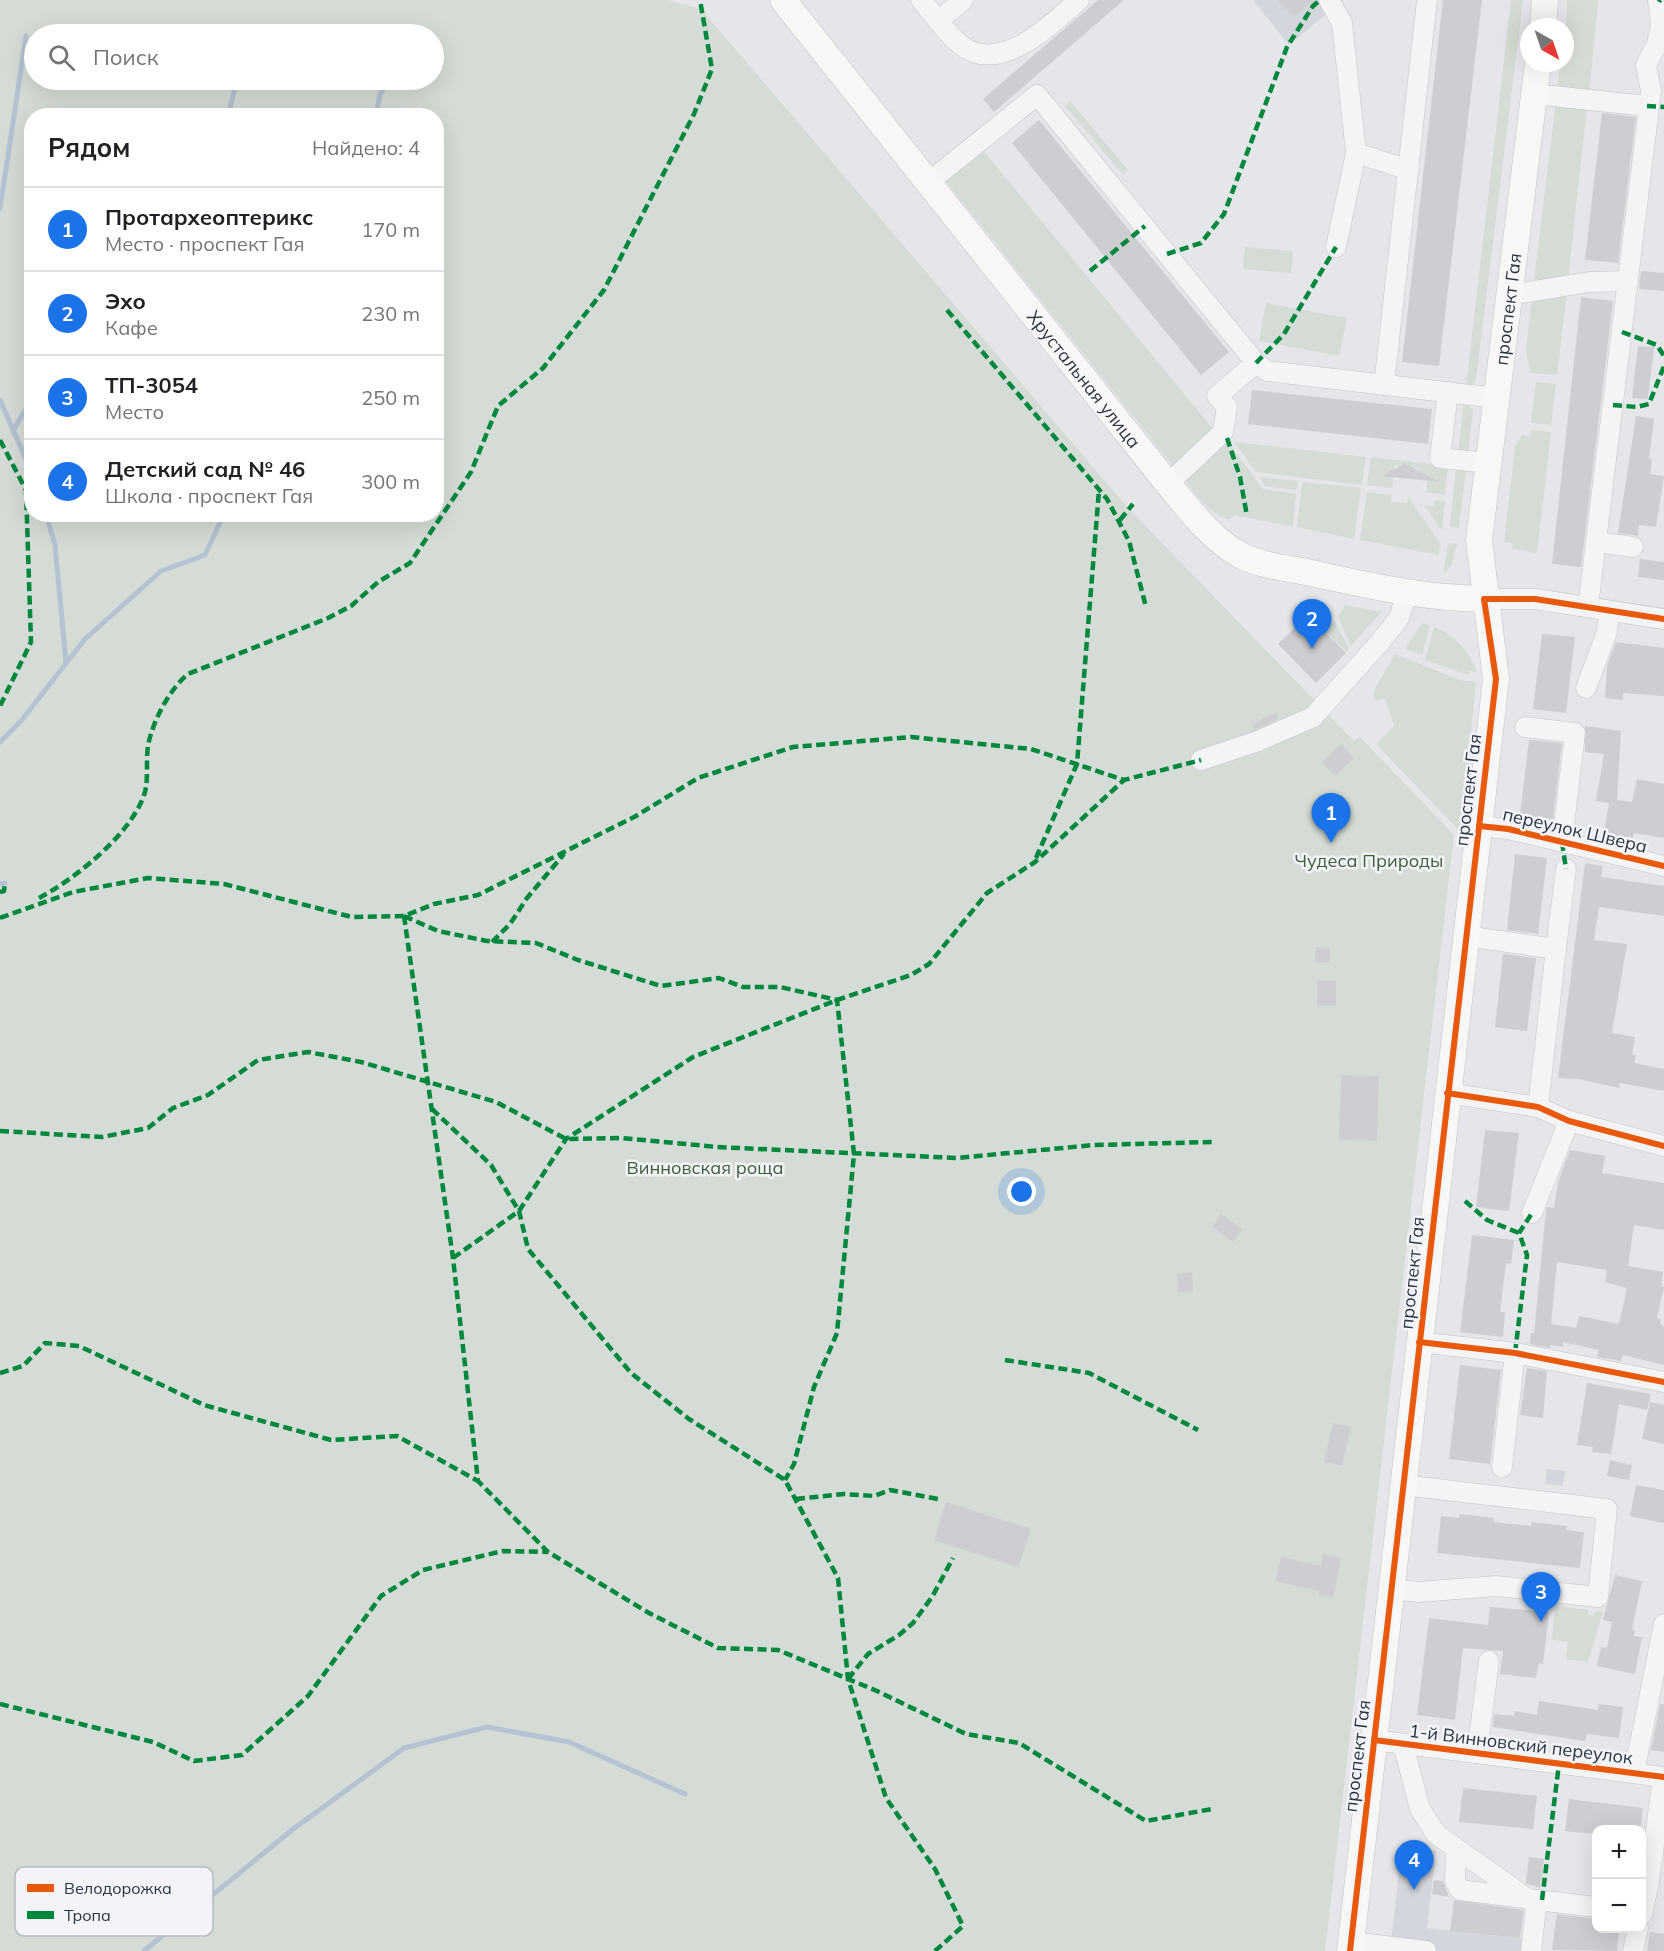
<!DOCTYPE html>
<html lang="ru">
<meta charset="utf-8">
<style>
:root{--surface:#fff;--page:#f6f6f6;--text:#202124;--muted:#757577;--line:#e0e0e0;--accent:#1a73e8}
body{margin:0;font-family:Mulish,sans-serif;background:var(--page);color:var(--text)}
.controls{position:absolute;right:18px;bottom:18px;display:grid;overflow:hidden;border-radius:12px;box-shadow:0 6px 24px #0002}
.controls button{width:54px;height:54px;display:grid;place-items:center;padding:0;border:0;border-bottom:2px solid var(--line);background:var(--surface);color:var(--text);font:30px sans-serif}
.compass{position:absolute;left:1520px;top:18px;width:54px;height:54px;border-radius:50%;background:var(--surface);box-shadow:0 6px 24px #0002;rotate:140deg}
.you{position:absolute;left:1022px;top:1192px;width:21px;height:21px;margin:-15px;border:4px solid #fff;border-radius:50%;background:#1a73e8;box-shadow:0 0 0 9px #1a73e833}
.badge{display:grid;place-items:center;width:39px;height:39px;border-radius:50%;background:var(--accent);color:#fff;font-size:20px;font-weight:700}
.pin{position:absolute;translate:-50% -50px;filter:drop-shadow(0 2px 3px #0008)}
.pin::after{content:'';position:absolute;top:32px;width:21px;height:18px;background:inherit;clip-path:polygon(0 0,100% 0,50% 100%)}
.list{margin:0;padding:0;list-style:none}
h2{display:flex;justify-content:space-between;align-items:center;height:78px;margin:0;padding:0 24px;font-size:26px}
h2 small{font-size:20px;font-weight:400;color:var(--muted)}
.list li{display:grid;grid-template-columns:39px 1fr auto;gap:18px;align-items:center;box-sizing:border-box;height:84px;padding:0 24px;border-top:2px solid var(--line)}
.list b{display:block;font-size:22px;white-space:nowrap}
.list p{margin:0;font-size:20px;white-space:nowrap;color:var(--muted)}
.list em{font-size:20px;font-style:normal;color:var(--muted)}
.icon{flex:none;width:33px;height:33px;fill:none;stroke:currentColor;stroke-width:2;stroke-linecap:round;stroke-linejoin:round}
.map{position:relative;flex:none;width:1664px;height:1951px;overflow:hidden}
.search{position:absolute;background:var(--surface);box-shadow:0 6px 24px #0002;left:24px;top:24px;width:420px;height:66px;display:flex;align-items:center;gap:15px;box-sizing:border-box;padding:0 21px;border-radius:33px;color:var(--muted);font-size:22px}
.panel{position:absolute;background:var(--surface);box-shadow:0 6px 24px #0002;left:24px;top:108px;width:420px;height:414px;border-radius:24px}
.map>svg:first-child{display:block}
.built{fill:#d3d6dc}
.green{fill:#d5dcd5;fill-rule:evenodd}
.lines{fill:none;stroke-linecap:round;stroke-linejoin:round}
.stream{stroke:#b4c2d3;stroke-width:5}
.building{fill:#ccced1;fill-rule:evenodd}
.minor-casing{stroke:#c2c4c7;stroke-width:21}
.major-casing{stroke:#c0c3c7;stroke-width:27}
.minor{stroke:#f3f4f6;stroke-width:20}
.major{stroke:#f7f7f7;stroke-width:26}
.quiet{stroke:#00873e;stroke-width:4.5;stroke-dasharray:9 4.5;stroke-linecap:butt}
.cycleway-casing{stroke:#f2f4f8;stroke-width:10}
.cycleway{stroke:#e8590c;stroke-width:6}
.labels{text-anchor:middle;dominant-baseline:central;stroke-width:5;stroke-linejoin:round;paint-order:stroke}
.street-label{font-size:18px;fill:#2b3342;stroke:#f2f4f8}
.park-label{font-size:18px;fill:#3f5d39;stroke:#f2f4f8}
.key{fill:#f2f4f8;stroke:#b6bac1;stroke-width:1.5}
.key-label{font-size:16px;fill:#2b3342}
</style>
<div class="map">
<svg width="1664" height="1951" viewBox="0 0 1664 1951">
<rect width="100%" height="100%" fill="#e4e6e9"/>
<g class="built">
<path d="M1253,0H1343L1289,45Z"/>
<path d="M1547,1469L1565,1471L1563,1486L1545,1484Z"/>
<path d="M1402,1847L1436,1851L1427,1928L1525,1939L1523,1951H1390Z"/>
</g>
<g class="green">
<path d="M0,0H666L701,9L1129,509L1354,741L1360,737L1454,835L1325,1951H0ZM34,34H434V80H34ZM32,116H436V514H32Z"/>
<path d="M1511,0H1523L1476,379L1473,384L1466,387Z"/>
<path d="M1567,0H1598L1589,96L1557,92L1560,63H1565Z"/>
<path d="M1070,101L1128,170L1123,175L1065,106Z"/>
<path d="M1556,102L1587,105L1568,282L1533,288Z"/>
<path d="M981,148L1214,430L1174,467L944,179Z"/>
<path d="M1245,247L1293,251L1291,273L1243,269Z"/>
<path d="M1567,291L1557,375L1530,373L1526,350L1532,297Z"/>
<path d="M1266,303L1347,318L1339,356L1259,341Z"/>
<path d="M1536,382L1556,384L1551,425L1531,423Z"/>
<path d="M1464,401L1473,410L1468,453L1458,452Z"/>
<path d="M1531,430L1551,432L1537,553L1512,549L1513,543L1504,542L1515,447L1522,435L1530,436Z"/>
<path d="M1226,439L1263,489L1296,494L1293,527L1234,515L1231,519C1217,521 1190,491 1185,479Z"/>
<path d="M1234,442L1366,457L1362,485L1256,472Z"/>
<path d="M1371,457L1448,466L1445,495L1426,492L1428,479L1418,478L1419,468L1395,465L1392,488L1367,485Z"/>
<path d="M1456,467L1466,468L1459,528L1450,527Z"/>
<path d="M1259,477L1298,481L1297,490L1265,486Z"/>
<path d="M1302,482L1361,488L1354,539L1297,527Z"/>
<path d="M1367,492L1392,495L1391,502L1407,503L1408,497L1440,543L1439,555L1360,540Z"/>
<path d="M1435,500L1445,501L1442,531L1424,505L1434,506Z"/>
<path d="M1448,543L1457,544L1452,564L1443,575Z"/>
<path d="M1345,605L1381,612L1351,646L1338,617Z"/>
<path d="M1317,616L1335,622L1349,649L1346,652L1322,628L1319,630L1312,622Z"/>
<path d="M1423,623L1430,626L1422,655L1405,648Z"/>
<path d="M1434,627C1455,635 1469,651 1477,672L1469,671V675L1425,660Z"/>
<path d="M1395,654L1459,680L1476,682L1462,825L1458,829L1376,744L1394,726L1385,698L1376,701L1373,692Z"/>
<path d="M1555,1606L1588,1610V1615L1594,1616L1595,1611L1603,1612L1588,1662L1566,1659L1568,1642L1552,1640Z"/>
</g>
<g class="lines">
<g class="stream">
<path d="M421,34L422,33"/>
<path d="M228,116L237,80"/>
<path d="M376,116L380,94L390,80"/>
<path d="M0,209L26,36"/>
<path d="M0,400L32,473"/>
<path d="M13,431L32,398"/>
<path d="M46,514L55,545L66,663"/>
<path d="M0,742L21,721L85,639L161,571L205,555L224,514"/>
<path d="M0,884L5,883"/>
<path d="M144,1951L292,1830L404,1748L487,1727L569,1742L685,1794"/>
</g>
</g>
<g class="building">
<path d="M1098,0H1124L994,112L983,99Z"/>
<path d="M1278,0H1315L1293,17Z"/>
<path d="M1443,0H1482L1439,366L1402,362Z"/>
<path d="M1602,113L1636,117L1618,263L1585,260Z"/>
<path d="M1039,120L1229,352L1201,375L1012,143Z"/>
<path d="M1641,271L1664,273V291L1639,289Z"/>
<path d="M1581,297L1613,301L1581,567L1552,564Z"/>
<path d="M1638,346L1654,347L1648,399L1632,398Z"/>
<path d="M1252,390L1432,409L1428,444L1248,424Z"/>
<path d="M1636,416L1654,419L1649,459H1652L1650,474L1664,476L1656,527L1639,525L1638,536L1618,533Z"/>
<path d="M1405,463L1439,482L1382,476Z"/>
<path d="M1640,559L1664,562V580L1638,577Z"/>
<path d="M1306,617L1320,631L1322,629L1346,653L1316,683L1278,644Z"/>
<path d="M1542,634L1575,637L1566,713L1533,709Z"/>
<path d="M1616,642L1664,648V696L1623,693V700L1605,698L1607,666Z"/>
<path d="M1276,713L1278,719L1254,730L1252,724Z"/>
<path d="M1585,726L1621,731L1617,800L1632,802L1637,779L1664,784V838L1634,833L1632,842L1603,837L1609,803L1596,801L1604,754L1585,752Z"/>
<path d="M1529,740L1562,743L1553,819L1520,815Z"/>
<path d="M1341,744L1354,758L1335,776L1322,762Z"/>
<path d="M1515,854L1547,858L1538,934L1507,930Z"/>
<path d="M1585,863L1603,866L1601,877L1664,886V916L1599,907L1594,940L1627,944L1612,1033L1635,1037L1632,1054L1636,1055L1634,1063L1664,1069V1091L1620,1083L1619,1088L1578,1079L1558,1078Z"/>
<path d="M1316,947L1330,948V962H1315Z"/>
<path d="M1503,954L1536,958L1527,1031L1495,1027Z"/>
<rect x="1317" y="981" width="19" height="25"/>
<path d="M1341,1075L1379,1076L1377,1141L1339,1140Z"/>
<path d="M1485,1130L1519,1133L1509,1211L1476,1207Z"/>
<path d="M1570,1150L1605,1156L1602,1173L1664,1183V1230L1634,1225L1628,1266L1663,1272L1661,1286L1664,1287L1657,1318L1661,1319L1660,1323L1664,1327V1365L1623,1355L1621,1361L1597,1357L1599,1350L1563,1342V1347L1550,1345V1348L1530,1344L1531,1333H1534L1546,1210L1547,1207L1554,1208L1558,1182ZM1557,1262L1607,1270L1605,1282L1627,1288L1619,1324L1579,1316L1576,1328L1551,1324Z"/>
<path d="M1221,1214L1242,1229L1233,1242L1212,1227Z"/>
<path d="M1472,1235L1514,1240L1511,1264L1506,1263L1500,1312H1505L1503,1337L1460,1332Z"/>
<path d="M1192,1272L1193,1291L1178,1292L1177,1274Z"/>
<path d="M1460,1365L1501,1370L1490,1464L1449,1459Z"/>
<path d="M1527,1368L1547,1371L1543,1418L1520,1415Z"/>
<path d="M1587,1383L1651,1394L1647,1410L1619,1404L1611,1454L1592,1452L1593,1447L1577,1445Z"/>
<path d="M1650,1402L1664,1405V1444L1642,1439Z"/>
<path d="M1333,1423L1351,1427L1342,1466L1324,1462Z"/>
<path d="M1610,1460L1632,1465L1629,1480L1607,1476Z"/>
<path d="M1636,1485L1664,1490V1523L1630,1516Z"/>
<path d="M946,1502L1031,1529L1018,1567L934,1540Z"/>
<path d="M1460,1514L1494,1518V1522L1531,1526V1522L1567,1526L1566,1530L1584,1532L1580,1568L1437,1553L1441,1516L1459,1518Z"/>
<path d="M1323,1554L1341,1558L1333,1598L1319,1595V1591L1275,1581L1281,1557L1321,1566Z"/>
<path d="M1615,1575L1642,1581L1632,1630H1635L1634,1636L1642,1637L1635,1674L1597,1666L1601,1647L1607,1648L1612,1622L1603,1620Z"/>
<path d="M1490,1607L1549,1612L1543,1664L1539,1663L1536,1678L1500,1674L1503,1651L1463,1648L1455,1720L1417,1715L1429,1618L1488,1625Z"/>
<path d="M1539,1701L1598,1710L1599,1704L1623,1707L1619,1738L1587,1734L1585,1741L1493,1727L1494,1714L1514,1716V1711L1537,1715Z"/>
<path d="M1660,1704H1664V1752L1651,1750Z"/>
<path d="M1463,1788L1537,1796L1533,1829L1459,1822Z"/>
<path d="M1569,1799L1643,1808L1640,1830H1596V1834L1565,1831Z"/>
<path d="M1529,1857L1544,1859L1540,1888L1526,1883Z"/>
<path d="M1434,1880L1443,1881L1449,1897L1432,1894Z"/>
<path d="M1454,1900L1524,1910L1520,1938L1450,1931Z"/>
<path d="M1557,1914L1596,1919V1929H1619L1617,1951L1552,1950Z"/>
<path d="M1650,1932L1664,1934V1951H1647Z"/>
</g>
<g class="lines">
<defs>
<g id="minor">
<path d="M921,0L938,21L963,0"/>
<path d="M1329,0L1342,23L1356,153L1336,247"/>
<path d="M938,21C948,33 960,48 976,53C1014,63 1053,22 1079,0"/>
<path d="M1534,94L1647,106"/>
<path d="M1356,153L1409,170"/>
<path d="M929,182L1037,95L1256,363L1217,396L1227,407L1223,432L1168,484"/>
<path d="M1509,295L1589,282L1628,281"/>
<path d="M1256,363L1267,371L1496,398"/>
<path d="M1384,385L1427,0"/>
<path d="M1448,392L1440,458L1488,463"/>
<path d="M1596,542L1633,547"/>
<path d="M1484,599H1535L1664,619"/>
<path d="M1588,607L1651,91L1646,65L1657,44L1661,25L1658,0"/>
<path d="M1586,688L1607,632L1609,611"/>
<path d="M1525,727L1575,733L1562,842"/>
<path d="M1201,760L1258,741L1313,717L1381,641L1399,618L1407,593"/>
<path d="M1479,826L1508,829L1664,866"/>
<path d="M1465,936L1556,949L1538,1107"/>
<path d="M1556,949L1566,869"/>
<path d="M1447,1093L1538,1107L1569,1121L1664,1146"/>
<path d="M1532,1213L1569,1121"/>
<path d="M1419,1342L1515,1353L1664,1382"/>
<path d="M1502,1467L1515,1353"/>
<path d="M1391,1589L1418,1592L1496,1586L1598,1597L1607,1509L1403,1485"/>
<path d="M1374,1740L1664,1777"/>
<path d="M1403,1744L1420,1809L1436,1834L1528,1899L1537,1900L1531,1951"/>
<path d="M1477,1753L1489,1661"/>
<path d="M1634,1773L1664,1624"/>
<path d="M1456,1848L1455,1881L1460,1890L1524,1898"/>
<path d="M1537,1900L1596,1907"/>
<path d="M1642,1914L1649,1882L1663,1777"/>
<path d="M1351,1942L1426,1951"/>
<path d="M1633,1951L1638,1928"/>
</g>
<g id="major">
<path id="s1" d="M783,0L1168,484C1189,509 1211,539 1240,555C1261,566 1288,568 1311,573C1371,586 1423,598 1484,599"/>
<path d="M1543,27L1545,0"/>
<path id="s2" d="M1350,1951L1496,679L1479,540L1538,63"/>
</g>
</defs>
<use href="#minor" class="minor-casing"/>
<use href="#major" class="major-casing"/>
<use href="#minor" class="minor"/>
<use href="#major" class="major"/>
<g class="quiet">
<path d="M1659,2L1660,0"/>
<path d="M1647,106L1664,107"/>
<path d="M1167,254L1201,243L1224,214L1287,47L1313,6L1320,0"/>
<path d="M1090,271L1145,226"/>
<path d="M947,310L1107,499L1129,541L1146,607"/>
<path d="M1622,332L1657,345L1664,356"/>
<path d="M1256,363L1284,334L1336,247"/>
<path d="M1613,405L1637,407L1649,404L1664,366"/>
<path d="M1227,438L1240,477L1247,516"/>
<path d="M0,440L26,490L31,642L0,706"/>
<path d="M1120,520L1133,504"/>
<path d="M1562,842L1566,869"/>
<path d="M1036,858L1077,764L1099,490"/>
<path d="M0,892L4,891L5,883"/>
<path d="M39,898C75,879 133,833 145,792C149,775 145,757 149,741C155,717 170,689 188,674L328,618L351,606L378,582L410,563L471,472L498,406L543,368L604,290L694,114L712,69L700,0"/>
<path d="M404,916L453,1258L478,1481L548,1552L649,1613L718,1648L778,1650L877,1691L966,1734L1019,1743L1146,1821L1212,1809"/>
<path d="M404,916L438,931L487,941L536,943L578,960L661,986L719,978L743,987H780L837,1000L854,1154L837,1333L814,1387L794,1464L785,1480"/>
<path d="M0,918L73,892L148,878L224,884L352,917L404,916L434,904L478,895L636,816L698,778L793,747L911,737L1031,749L1124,780L1201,760"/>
<path d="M492,942L510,924L527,898L564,854"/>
<path d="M432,1109L491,1165L519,1211L528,1249L631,1373L689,1419L785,1480L838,1578L848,1679L886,1798L935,1869L963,1926L935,1951"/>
<path d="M0,1131L102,1137L148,1128L173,1108L208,1095L258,1060L308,1052L361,1062L496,1102L566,1139L622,1138L717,1147L957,1158L1094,1145L1213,1142"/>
<path d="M1465,1201L1487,1220L1519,1233"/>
<path d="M453,1258L519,1211L566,1139L693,1057L837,1000L911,975L929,964L987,893L1035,862L1124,780"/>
<path d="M1515,1353L1527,1255L1519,1233L1532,1213"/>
<path d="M1005,1360L1089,1373L1198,1430"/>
<path d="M0,1373L23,1366L45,1343L79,1346L204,1405L331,1440L397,1436L478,1481"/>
<path d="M796,1499L844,1494L874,1496L890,1490L938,1499"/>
<path d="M848,1679L868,1654L899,1635L913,1623L932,1597L953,1558"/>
<path d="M0,1704L153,1742L194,1761L242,1755L308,1696L381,1596L423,1570L503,1551L548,1552"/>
<path d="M1542,1900L1559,1764"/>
</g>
<defs>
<g id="cycleway">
<path d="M1479,826L1508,829L1664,866"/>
<path d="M1447,1093L1538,1107L1569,1121L1664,1146"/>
<path d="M1419,1342L1515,1353L1664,1382"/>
<path d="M1374,1740L1664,1777"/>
<path d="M1350,1951L1496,679L1484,599H1535L1664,619"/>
</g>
</defs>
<use href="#cycleway" class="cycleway-casing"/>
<use href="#cycleway" class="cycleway"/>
</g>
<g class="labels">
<g class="street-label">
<text stroke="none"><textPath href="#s2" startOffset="1653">проспект Гая</textPath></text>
<text stroke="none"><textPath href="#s1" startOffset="484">Хрустальная улица</textPath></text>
<text transform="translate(1468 790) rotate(-83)">проспект Гая</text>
<text transform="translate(1575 830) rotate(13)">переулок Швера</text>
<text transform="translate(1412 1273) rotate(-84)">проспект Гая</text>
<text transform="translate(1521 1744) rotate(7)">1-й Винновский переулок</text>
<text transform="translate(1357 1756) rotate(-83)">проспект Гая</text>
</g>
<g class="park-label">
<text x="1369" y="860">Чудеса Природы</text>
<text x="705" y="1167">Винновская роща</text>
</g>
</g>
<rect x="15" y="1867" width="198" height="69" rx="9" class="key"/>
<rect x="27" y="1884" width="27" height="8" fill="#e8590c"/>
<rect x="27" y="1911" width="27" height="8" fill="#00873e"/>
<g class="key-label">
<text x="64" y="1894">Велодорожка</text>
<text x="64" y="1921">Тропа</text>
</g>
</svg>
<div class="controls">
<button>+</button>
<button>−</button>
</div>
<svg class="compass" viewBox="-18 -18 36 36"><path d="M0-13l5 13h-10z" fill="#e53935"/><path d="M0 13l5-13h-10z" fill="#757577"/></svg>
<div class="you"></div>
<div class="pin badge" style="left:1331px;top:843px">1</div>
<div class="pin badge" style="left:1312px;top:649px">2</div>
<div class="pin badge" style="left:1541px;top:1622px">3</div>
<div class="pin badge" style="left:1414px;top:1890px">4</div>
<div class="search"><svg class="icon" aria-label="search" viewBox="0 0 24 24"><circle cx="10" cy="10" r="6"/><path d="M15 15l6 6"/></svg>Поиск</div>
<section class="panel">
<h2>Рядом<small>Найдено: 4</small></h2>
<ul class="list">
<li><span class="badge">1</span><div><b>Протархеоптерикс</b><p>Место · проспект Гая</p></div><em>170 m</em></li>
<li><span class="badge">2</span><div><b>Эхо</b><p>Кафе</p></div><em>230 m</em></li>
<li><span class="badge">3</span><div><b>ТП-3054</b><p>Место</p></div><em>250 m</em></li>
<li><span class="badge">4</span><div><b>Детский сад № 46</b><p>Школа · проспект Гая</p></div><em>300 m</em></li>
</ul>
</section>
</div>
